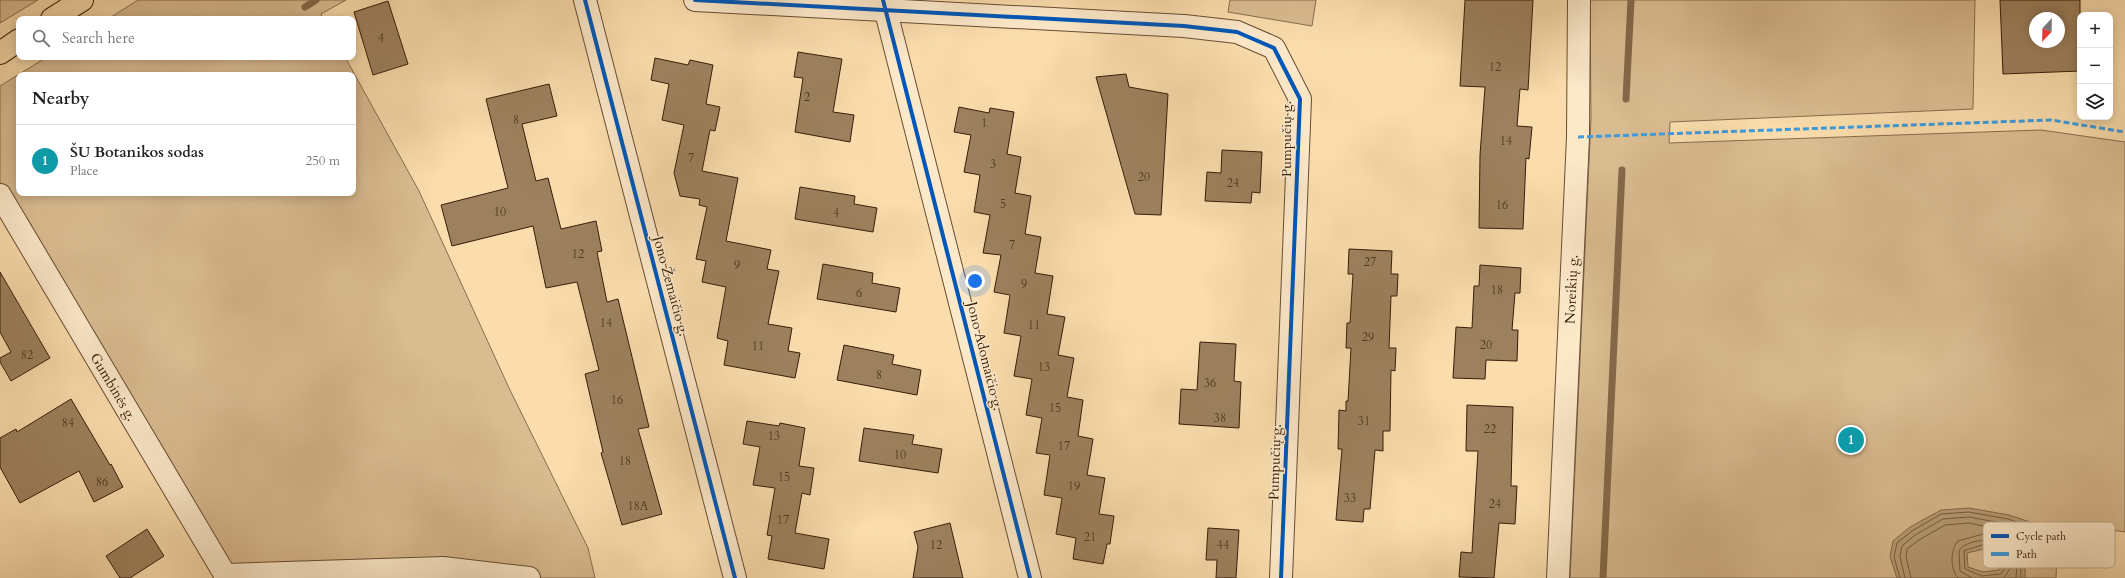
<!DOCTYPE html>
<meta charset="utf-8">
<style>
:root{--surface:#fff;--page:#f6f6f6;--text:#222;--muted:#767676;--line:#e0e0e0;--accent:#ea580c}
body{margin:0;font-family:Cardo,serif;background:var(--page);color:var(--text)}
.controls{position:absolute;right:12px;top:12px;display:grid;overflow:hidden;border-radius:8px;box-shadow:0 2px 10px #0003}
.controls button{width:36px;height:36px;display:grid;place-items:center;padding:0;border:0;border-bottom:1px solid var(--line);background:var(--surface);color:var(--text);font:20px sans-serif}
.compass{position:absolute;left:2029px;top:12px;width:36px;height:36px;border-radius:50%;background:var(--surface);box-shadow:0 2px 10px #0003;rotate:202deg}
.you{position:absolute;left:975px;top:281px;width:14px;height:14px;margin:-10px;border:3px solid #fff;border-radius:50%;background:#1a73e8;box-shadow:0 0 0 6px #1a73e833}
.badge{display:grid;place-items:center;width:26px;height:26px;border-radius:50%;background:var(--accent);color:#fff;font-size:13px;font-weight:700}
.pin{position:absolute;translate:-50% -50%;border:2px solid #fff;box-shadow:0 1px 4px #0006}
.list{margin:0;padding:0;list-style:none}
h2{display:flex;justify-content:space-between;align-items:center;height:52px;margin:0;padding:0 16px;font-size:17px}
h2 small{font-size:13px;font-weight:400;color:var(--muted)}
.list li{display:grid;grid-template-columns:26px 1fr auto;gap:12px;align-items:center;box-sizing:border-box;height:72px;padding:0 16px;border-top:1px solid var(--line)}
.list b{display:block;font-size:15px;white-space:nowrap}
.list p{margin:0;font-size:13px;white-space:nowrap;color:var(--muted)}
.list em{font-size:13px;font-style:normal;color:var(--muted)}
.icon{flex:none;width:22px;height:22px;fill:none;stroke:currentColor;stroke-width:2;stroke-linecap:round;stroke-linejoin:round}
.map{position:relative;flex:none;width:2125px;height:578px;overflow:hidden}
.search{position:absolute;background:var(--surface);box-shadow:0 2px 10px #0003;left:16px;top:16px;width:340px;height:44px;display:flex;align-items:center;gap:10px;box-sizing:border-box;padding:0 14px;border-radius:8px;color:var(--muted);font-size:15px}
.panel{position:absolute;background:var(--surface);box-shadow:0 2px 10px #0003;left:16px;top:72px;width:340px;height:124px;border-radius:8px}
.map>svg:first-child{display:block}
.green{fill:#dabc91;stroke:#886c4c;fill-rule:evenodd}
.water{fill:#b89c75;stroke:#846949;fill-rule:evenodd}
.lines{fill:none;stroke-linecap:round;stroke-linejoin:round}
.shore{stroke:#785c3e;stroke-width:1}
.stream{stroke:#846949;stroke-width:7}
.building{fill:#9d815e;stroke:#371d08;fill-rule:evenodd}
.minor-casing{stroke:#684d31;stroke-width:24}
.major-casing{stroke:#371d08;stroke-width:24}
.minor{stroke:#fce9ca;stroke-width:22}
.major{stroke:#fbddad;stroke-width:22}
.quiet{stroke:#3e9bdd;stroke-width:3;stroke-dasharray:6 3;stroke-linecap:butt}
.cycleway-casing{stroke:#fce9ca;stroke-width:6}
.cycleway{stroke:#0057b8;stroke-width:4}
.labels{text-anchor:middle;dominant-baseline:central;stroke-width:3;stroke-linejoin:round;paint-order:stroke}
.number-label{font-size:12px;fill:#50361e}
.street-label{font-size:14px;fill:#371d08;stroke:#fce9ca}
.key{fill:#fce9ca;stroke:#c1ac90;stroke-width:1}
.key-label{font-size:11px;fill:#371d08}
</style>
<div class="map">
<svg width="2125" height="578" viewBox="0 0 2125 578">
<rect width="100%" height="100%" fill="#fbddad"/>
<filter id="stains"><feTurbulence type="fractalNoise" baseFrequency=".005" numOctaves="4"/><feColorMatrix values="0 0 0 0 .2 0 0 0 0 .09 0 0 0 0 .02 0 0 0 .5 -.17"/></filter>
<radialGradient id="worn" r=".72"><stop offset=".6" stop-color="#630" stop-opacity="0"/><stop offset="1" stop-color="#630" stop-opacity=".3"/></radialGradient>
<g class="green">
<path d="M0,0H38L0,23Z"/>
<path d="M138,0H346L321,14L323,19H108Z"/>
<path d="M1230,0H1316L1312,26L1228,12Z"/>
<path d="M1590,0H1975L1973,109L1670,122L1669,143L2041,130L2125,142V532L2058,522L2056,578H1570L1591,118Z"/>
<path d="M47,57H345L419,191L509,388L588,548L595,578H227L0,195V86ZM19,75H353V193H19Z"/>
</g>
<path class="water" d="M1969,508L2009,515L2030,522L2038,533L2026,538C2022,554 2026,562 2025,578H1897L1890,557L1893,541L1910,527L1941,510ZM1984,549L1999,552L2003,564L1999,570L1983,572L1968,567L1967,553Z"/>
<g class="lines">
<g class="shore">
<path d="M1983,545L2003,550L2007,564L2001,574L1982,576L1965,569L1964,551Z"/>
<path d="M1900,578L1894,557L1897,543L1912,531L1941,514L1969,512L2008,519L2028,526L2030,531L2023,536C2018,551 2021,563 2021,578"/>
<path d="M1905,578L1900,557L1902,546L1915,535L1943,519L1969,517L2007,524L2020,528L2014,550L2017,565L2016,578"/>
<path d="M1911,578L1906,557L1907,549L1919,540L1945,525L1969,523L2011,532L2009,540L1983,534L1958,541C1950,550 1950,569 1958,578"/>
<path d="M1972,578L1960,571L1959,551C1965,539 1997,537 2006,546C2009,551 2011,559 2012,565L2004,578"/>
</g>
<g class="stream">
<path d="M305,7L316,0"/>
<path d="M1626,99L1631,0"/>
<path d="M1603,578L1622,170"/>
</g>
</g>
<g class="building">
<path d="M1465,0H1533L1528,90L1520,89L1517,126L1532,127L1529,159L1526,158L1523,229L1479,228L1480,155L1485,87L1460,86Z"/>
<path d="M2000,0H2080V71L2003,74ZM2035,18H2059V42H2035Z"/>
<path d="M388,1L408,64L373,75L354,12Z"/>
<path d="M798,52L842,59L833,112L854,115L850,142L795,132L803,78L794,77Z"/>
<path d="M655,58L688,65L690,60L713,65L706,104L720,107L715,131L710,130L702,171L738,178L726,241L771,250L767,269L779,271L768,324L792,328L788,351L800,353L795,378L724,365L728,341L717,338L726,287L702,282L706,261L696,259L707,207L699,205L700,199L680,196L674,173L684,125L662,120L669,84L651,80Z"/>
<path d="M1126,74L1129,87L1168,94L1161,215L1135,214L1096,77Z"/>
<path d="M549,84L557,116L522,124L536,181L548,178L561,229L596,221L602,251L597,252L607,302L618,299L649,427L638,429L662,514L622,525L601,453L603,452L585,374L599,370L577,282L546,288L533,226L452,246L441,205L508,188L486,99Z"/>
<path d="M959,107L989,113L990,108L1014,112L1007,154L1021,157L1015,193L1031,196L1025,234L1041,237L1035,273L1053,276L1047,314L1065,317L1058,355L1074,358L1067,397L1083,400L1078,436L1093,439L1087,475L1105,478L1099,514L1114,516L1110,544H1107L1103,564L1073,559L1076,538L1056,534L1062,498L1044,495L1050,455L1036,453L1042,418L1026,415L1032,379L1014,376L1021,336L1004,333L1010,295L994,292L1001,255L983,253L990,215L974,212L980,175L964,172L971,135L954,132Z"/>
<path d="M1222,150L1262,152L1260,193L1252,192L1251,203L1205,201L1207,172L1221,173Z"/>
<path d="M800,187L855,196L854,204L877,208L873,232L795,219Z"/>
<path d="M1349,249L1392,251L1391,274H1398L1397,296H1391L1389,348H1396L1395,371L1391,370L1390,431H1383V451L1375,450L1370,509H1364L1363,522L1336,520L1342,449H1338L1339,410L1346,411V401H1348L1351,348H1346L1347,323H1350L1353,274H1348Z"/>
<path d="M823,264L873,273L872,283L900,288L896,312L817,299Z"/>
<path d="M1480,265L1521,268L1520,293H1515L1512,330H1518L1517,361L1486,360L1485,379L1453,378L1456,327L1472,328L1474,286H1479Z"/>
<path d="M0,272L50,358L11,381L0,362V358L11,352L0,332Z"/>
<path d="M1200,342L1236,344L1234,381L1241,382L1239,428L1179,424L1181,389L1197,390Z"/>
<path d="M844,345L894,355L892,364L921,370L917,395L837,380Z"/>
<path d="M71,399L110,465L111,464L123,487L94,502L79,471L20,503L0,467V438L16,429L17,432Z"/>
<path d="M1467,405L1513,407L1511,486H1517L1515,524L1499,523L1494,578L1459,577L1461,552L1472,553L1478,451H1466Z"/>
<path d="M747,421L779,426L780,423L805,428L799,466L814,468L810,495L802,493L795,533L829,539L824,569L768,559L772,536L767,535L775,488L753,485L760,447L743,444Z"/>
<path d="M864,428L914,435L912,444L942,449L938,473L859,461Z"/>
<path d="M950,523L963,578H913L918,547L914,532Z"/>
<path d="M1208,528L1239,530L1236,578H1216L1217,560H1206Z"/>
<path d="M147,529L164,556L130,578H120L106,556Z"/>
</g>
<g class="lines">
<defs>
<g id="minor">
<path d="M585,0L735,578"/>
<path d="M695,0L1184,26L1237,32L1274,48L1300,99L1281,578"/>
<path d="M883,0L1030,578"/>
<path id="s1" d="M0,195L227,578"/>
<path d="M226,575L443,568L529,578"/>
<path id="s2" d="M1558,578L1578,137L1579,0"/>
</g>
<g id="major">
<path d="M52,19L82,0"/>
<path d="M0,53L19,40"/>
</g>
</defs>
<use href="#minor" class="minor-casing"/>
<use href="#major" class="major-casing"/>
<use href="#minor" class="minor"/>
<use href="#major" class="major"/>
<path class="quiet" d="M1578,137L2051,120L2125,132"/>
<defs>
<g id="cycleway">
<path d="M585,0L735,578"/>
<path d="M695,0L1184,26L1237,32L1274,48L1300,99L1281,578"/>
<path d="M883,0L1030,578"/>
</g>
</defs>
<use href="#cycleway" class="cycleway-casing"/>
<use href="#cycleway" class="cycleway"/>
</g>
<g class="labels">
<g class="number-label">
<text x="381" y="38">4</text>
<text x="1495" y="67">12</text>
<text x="807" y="97">2</text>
<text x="516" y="120">8</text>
<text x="984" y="123">1</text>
<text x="1506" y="141">14</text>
<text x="691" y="158">7</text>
<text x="993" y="164">3</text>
<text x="1144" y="177">20</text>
<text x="1233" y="183">24</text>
<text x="1003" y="204">5</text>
<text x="1502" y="205">16</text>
<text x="500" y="212">10</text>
<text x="836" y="213">4</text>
<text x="1012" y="245">7</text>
<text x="578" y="254">12</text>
<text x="1370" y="262">27</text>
<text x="737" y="265">9</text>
<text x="1024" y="284">9</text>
<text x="1497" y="290">18</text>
<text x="859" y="293">6</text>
<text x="606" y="323">14</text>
<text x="1034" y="325">11</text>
<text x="1368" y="337">29</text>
<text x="1486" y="345">20</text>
<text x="758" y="346">11</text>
<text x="27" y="355">82</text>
<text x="1044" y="367">13</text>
<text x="879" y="375">8</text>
<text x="1210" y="383">36</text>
<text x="617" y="400">16</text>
<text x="1055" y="408">15</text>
<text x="1220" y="418">38</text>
<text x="1364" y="421">31</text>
<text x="68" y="423">84</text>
<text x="1490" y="429">22</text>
<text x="774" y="436">13</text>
<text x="1064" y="446">17</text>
<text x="900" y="455">10</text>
<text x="625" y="461">18</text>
<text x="784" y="477">15</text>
<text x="102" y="482">86</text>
<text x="1074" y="486">19</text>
<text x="1350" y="498">33</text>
<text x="1495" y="504">24</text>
<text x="638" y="506">18A</text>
<text x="783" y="520">17</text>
<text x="1090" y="537">21</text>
<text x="936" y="545">12</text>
<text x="1223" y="545">44</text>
</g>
<g class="street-label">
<text transform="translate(1286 139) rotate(-90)">Pumpučių g.</text>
<text transform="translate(671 286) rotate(75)">Jono Žemaičio g.</text>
<text stroke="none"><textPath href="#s2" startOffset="289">Noreikių g.</textPath></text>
<text transform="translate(985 356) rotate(76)">Jono Adomaičio g.</text>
<text stroke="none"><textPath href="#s1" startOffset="223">Gumbinės g.</textPath></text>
<text transform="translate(1275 462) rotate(-88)">Pumpučių g.</text>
</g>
</g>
<rect x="1983" y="522" width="132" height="46" rx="6" class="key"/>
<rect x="1991" y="534" width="18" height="4" fill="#0057b8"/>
<rect x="1991" y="552" width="18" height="4" fill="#3e9bdd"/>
<g class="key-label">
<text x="2016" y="540">Cycle path</text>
<text x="2016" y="558">Path</text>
</g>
<rect width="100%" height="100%" filter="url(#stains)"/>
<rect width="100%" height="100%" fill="url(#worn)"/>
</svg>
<div class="controls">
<button>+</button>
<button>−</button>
<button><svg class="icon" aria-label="layers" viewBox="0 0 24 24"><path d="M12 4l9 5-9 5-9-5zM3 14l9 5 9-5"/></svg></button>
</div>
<svg class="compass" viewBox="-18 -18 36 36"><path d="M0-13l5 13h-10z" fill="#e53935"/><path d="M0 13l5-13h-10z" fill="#767676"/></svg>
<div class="you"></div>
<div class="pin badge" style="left:1851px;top:440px;background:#0f9aa8">1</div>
<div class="search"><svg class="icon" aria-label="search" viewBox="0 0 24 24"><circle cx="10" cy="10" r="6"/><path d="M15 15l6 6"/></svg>Search here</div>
<section class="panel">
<h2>Nearby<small></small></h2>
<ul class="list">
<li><span class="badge" style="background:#0f9aa8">1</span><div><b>ŠU Botanikos sodas</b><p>Place</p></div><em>250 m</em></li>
</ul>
</section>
</div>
